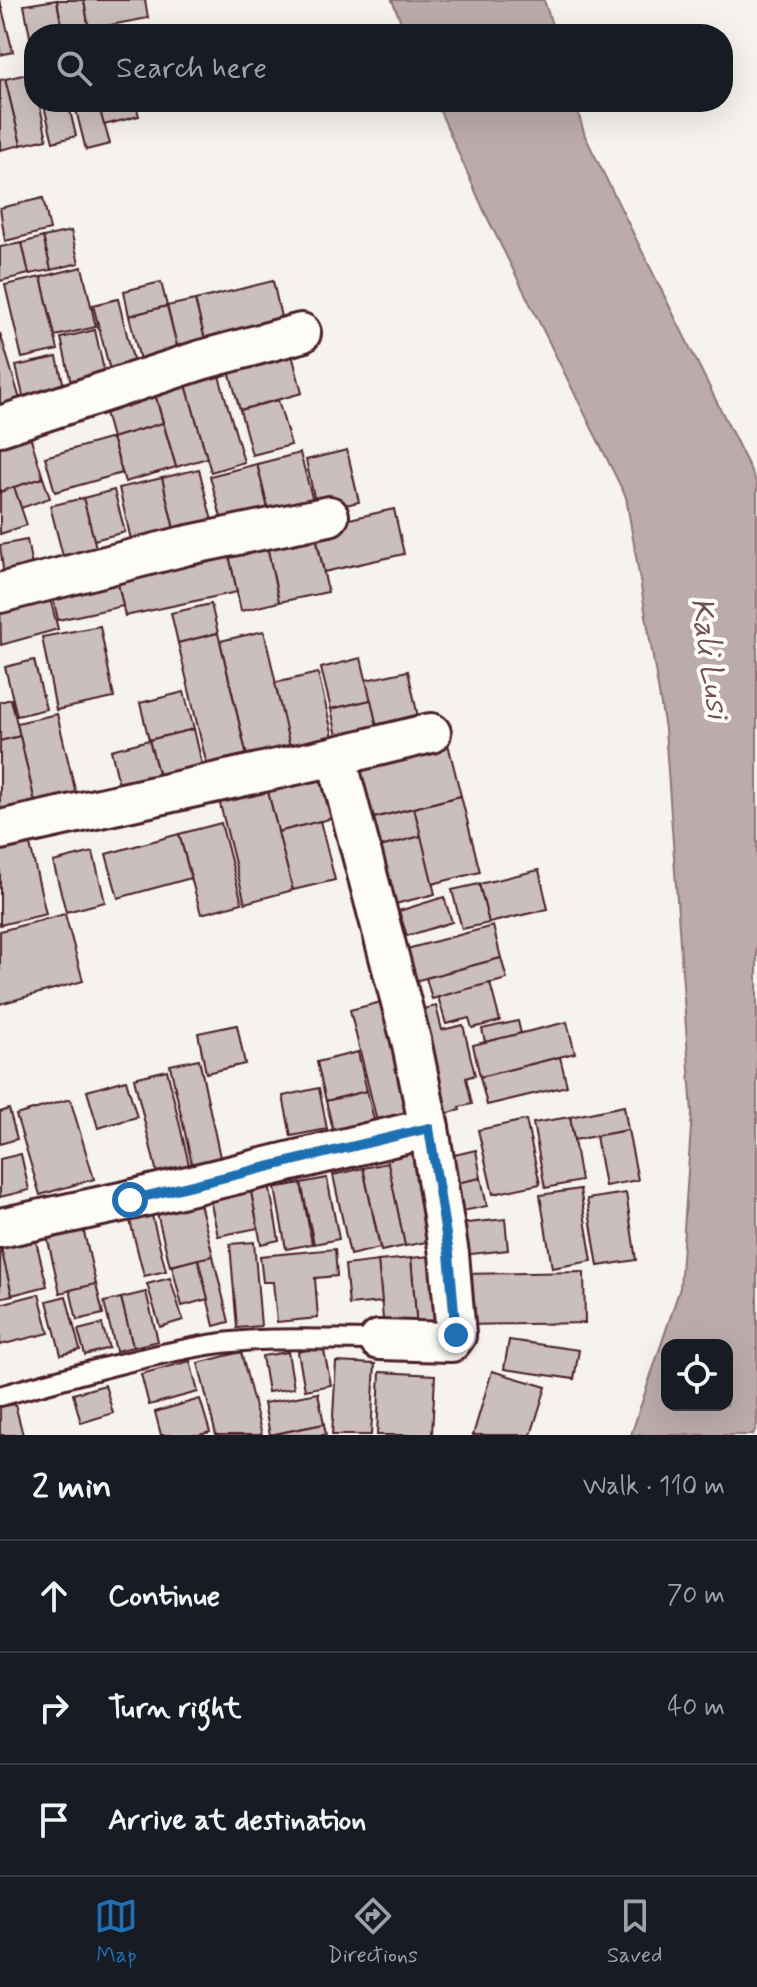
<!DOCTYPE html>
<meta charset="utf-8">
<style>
:root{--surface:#171b24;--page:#242831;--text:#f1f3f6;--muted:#9ea1a6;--line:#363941;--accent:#1f6fb2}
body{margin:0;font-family:Mynerve,sans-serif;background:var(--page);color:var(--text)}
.controls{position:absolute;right:24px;bottom:24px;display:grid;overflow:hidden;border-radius:16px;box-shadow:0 8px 32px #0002}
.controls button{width:72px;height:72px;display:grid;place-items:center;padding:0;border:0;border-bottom:2px solid var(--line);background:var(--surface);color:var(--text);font:40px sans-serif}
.stop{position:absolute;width:24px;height:24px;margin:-18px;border:6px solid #1f6fb2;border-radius:50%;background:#fff}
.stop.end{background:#1f6fb2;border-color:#fff;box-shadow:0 2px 8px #0008}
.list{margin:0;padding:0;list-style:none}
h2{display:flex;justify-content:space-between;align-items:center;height:104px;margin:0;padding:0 32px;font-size:34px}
h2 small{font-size:26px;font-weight:400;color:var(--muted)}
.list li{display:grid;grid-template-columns:52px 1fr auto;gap:24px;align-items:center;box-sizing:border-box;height:112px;padding:0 32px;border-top:2px solid var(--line)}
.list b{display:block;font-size:30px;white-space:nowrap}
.list em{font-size:26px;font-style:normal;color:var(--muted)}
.icon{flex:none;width:44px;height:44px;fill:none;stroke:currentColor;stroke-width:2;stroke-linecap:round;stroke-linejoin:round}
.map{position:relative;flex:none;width:757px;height:1435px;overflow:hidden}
.search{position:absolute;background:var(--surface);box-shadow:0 8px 32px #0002;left:24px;right:24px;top:24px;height:88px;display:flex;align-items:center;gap:20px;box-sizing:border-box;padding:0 28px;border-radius:32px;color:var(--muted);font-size:30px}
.sheet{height:440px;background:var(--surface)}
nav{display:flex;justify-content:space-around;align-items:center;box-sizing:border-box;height:112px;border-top:2px solid var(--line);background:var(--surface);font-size:22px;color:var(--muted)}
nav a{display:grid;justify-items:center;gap:4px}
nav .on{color:var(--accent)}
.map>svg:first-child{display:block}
.water{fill:#bbabac;stroke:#8e7378;stroke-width:2;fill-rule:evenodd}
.building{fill:#cbbfbe;stroke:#4a1f2b;stroke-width:2}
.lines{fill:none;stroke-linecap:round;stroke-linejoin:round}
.lane-casing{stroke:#4a1f2b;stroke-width:24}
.street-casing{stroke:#4a1f2b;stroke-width:44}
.lane{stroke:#fdfcf7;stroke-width:18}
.street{stroke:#fdfcf7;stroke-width:38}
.route{stroke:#1f6fb2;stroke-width:10}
.labels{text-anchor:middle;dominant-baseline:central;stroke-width:8;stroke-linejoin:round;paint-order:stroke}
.water-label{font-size:32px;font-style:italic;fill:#725058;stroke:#fdfcf7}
</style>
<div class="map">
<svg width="757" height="1435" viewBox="0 0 757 1435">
<rect width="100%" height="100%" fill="#f6f3ef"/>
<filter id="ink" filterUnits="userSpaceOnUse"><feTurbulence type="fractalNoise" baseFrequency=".0125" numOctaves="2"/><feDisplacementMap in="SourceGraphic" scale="16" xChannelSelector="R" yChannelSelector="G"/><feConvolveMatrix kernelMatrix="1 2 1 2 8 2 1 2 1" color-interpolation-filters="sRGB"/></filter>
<g filter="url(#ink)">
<g class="water">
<path d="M392,0H544L555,34H406Z"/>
<path d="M436,102H575L585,136L757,483V1425L753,1435H631L680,1288L692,1113L665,729L626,497L485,213ZM667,1345H727V1405H667Z"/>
</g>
<g class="building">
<path d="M57,0L63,34H34V46L32,47L24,5Z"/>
<path d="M57,0H84L90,34H63Z"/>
<path d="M84,0H145L148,18L89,29Z"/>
<path d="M0,1L13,52L0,55Z"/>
<path d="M32,73L34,102H39L47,139L21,145L5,79Z"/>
<path d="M5,79L21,145L0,150V80Z"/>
<path d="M43,102H68L76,136L53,142Z"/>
<path d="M74,102H98L110,144L86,150Z"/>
<path d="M98,102H135L139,116L104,125Z"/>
<path d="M43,198L50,230L5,241L0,208Z"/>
<path d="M71,231L79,263L51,270L43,237Z"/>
<path d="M43,237L51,270L29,274L22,243Z"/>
<path d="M22,243L29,274L0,281V247Z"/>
<path d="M82,267L96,327L55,336L41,277Z"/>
<path d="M41,277L58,350L22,358L5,285Z"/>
<path d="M273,281L283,326L206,344L195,300Z"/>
<path d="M161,282L167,306L129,316L124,291Z"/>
<path d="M118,299L136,371L112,378L93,305Z"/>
<path d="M195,300L208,352L180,358L167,306Z"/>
<path d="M167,306L180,358L142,368L129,316Z"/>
<path d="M95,330L105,375L71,383L61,338Z"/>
<path d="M0,333L22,406L0,413Z"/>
<path d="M289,343L302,393L240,410L226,360Z"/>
<path d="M57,357L66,395L25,404L16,366Z"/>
<path d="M217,369L244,462L211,472L184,378Z"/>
<path d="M184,378L207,458L176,467L153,387Z"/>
<path d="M153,387L163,423L112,438L102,402Z"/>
<path d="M278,400L291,445L252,455L240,410Z"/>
<path d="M163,423L176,467L125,482L112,438Z"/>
<path d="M28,429L43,478L0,492V438Z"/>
<path d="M112,438L122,473L55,492L45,457Z"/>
<path d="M347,450L359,502L317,511L306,460Z"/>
<path d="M300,453L313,501L269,513L257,464Z"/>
<path d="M257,464L269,513L223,525L210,476Z"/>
<path d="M199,469L213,525L175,534L162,478Z"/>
<path d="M43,478L50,498L21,508L14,487Z"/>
<path d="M162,478L175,534L132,544L119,488Z"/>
<path d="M14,487L27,525L0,534V492Z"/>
<path d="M114,490L125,532L94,540L83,498Z"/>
<path d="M83,498L97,551L64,560L50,506Z"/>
<path d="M394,509L404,554L324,572L314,527Z"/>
<path d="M314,527L328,592L279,602L265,537Z"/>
<path d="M265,537L279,602L241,611L227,546Z"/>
<path d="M27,540L33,572L4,577L0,545Z"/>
<path d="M227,546L237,592L125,616L115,570Z"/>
<path d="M115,570L123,606L58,620L50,584Z"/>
<path d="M47,587L58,629L1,645L0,600Z"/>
<path d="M211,604L218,633L178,643L171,613Z"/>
<path d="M100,626L114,698L56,710L42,637Z"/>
<path d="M264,631L292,755L249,765L220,641Z"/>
<path d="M218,633L249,765L209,774L178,643Z"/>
<path d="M361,658L371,700L331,709L321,668Z"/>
<path d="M34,660L46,709L17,716L5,667Z"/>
<path d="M408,671L420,726L379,736L366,680Z"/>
<path d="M318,673L335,745L292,755L275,683Z"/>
<path d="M184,692L194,729L149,740L140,703Z"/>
<path d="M11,699L20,736L0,741V702Z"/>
<path d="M371,700L379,736L339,745L331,709Z"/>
<path d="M57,714L77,798L36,807L17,723Z"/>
<path d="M194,729L206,781L163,791L149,740Z"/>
<path d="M20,736L36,807L0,815V741Z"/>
<path d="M446,736L461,796L366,820L354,771Z"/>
<path d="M149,740L163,791L123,801L111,750Z"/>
<path d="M333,771L345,815L278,832L267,788Z"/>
<path d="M267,788L293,890L245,903L219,800Z"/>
<path d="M461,796L480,872L432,884L414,808Z"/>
<path d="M414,808L421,836L373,849L366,820Z"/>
<path d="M320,821L335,880L293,890L278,832Z"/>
<path d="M221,823L242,903L201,914L179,834Z"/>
<path d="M179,834L191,878L118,898L106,854Z"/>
<path d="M28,836L46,914L0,925V842Z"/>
<path d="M421,836L435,894L387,906L373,849Z"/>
<path d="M93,852L105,902L66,912L53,862Z"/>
<path d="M539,870L548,909L489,923L479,884Z"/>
<path d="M479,884L489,923L462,929L452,890Z"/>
<path d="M444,897L452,922L407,936L399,911Z"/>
<path d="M65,914L83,981L0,1004V931Z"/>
<path d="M493,926L501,958L411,982L403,950Z"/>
<path d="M501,958L507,979L432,999L426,978Z"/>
<path d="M490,983L500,1021L472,1028L469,1018L446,1024L438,997Z"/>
<path d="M393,999L422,1114L378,1125L350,1010Z"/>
<path d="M436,1006L442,1030L463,1025L475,1075L466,1078L472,1104L459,1107L460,1110L433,1117L408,1013Z"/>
<path d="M518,1021L521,1034L485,1042L482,1029Z"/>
<path d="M567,1022L575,1053L480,1077L473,1045Z"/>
<path d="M237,1025L245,1064L206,1073L198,1033Z"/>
<path d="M358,1052L367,1091L326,1101L317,1062Z"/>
<path d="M560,1057L567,1086L487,1105L480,1077Z"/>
<path d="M199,1059L221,1162L193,1169L170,1065Z"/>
<path d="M167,1070L193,1182L161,1190L134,1078Z"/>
<path d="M126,1080L137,1117L98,1128L87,1091Z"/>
<path d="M319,1088L327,1129L291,1136L283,1096Z"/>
<path d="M367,1091L377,1132L336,1142L326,1101Z"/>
<path d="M70,1099L94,1179L40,1195L16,1115Z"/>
<path d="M624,1106L628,1130L574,1140L570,1117Z"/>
<path d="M9,1109L17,1139L0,1144V1112Z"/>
<path d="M570,1117L581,1181L545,1188L533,1123Z"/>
<path d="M526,1120L540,1184L493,1194L478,1130Z"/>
<path d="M628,1130L638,1180L605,1186L596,1136Z"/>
<path d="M422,1143L442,1239L405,1246L385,1151Z"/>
<path d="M476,1150L481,1178L442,1186L437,1159Z"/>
<path d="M21,1154L29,1190L0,1197V1159Z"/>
<path d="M388,1163L405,1246L381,1251L363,1168Z"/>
<path d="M363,1168L380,1248L350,1255L333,1175Z"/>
<path d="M327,1178L339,1239L314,1244L301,1183Z"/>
<path d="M481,1178L487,1206L448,1214L442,1186Z"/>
<path d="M301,1183L312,1244L286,1249L275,1188Z"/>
<path d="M269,1184L279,1240L261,1244L250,1187Z"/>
<path d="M250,1187L258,1228L218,1236L209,1195Z"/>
<path d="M580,1189L592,1261L552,1268L540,1195Z"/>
<path d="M626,1193L636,1260L598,1266L587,1199Z"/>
<path d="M199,1199L213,1256L170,1266L156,1209Z"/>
<path d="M151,1212L166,1271L144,1276L129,1217Z"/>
<path d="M505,1219L508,1250L462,1255L459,1224Z"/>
<path d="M83,1228L96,1284L60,1293L47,1236Z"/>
<path d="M35,1237L47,1286L12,1295L0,1246Z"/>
<path d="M254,1242L261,1326L237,1328L230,1244Z"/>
<path d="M0,1244L12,1295L0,1298Z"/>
<path d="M335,1249L337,1276L315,1278L318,1318L277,1322L273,1282H263L260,1256Z"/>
<path d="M440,1255L446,1325L417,1328L411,1258Z"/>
<path d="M213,1256L229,1322L214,1326L198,1259Z"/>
<path d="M411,1258L417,1328L384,1331L378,1261Z"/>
<path d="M198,1259L208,1299L182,1306L172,1266Z"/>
<path d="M378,1261L382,1302L349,1305L345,1265Z"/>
<path d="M584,1272L585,1323L462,1325L461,1274Z"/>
<path d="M170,1278L183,1320L160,1327L147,1284Z"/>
<path d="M96,1284L103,1314L77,1320L70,1290Z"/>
<path d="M146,1292L158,1341L133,1347L121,1298Z"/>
<path d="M39,1294L49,1333L0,1345V1304Z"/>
<path d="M66,1296L80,1350L61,1355L47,1301Z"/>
<path d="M121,1298L133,1347L116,1351L104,1302Z"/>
<path d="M102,1324L109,1348L85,1355L78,1330Z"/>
<path d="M509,1340L579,1350L574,1379L504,1369Z"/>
<path d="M323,1346L331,1385L305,1390L298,1352Z"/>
<path d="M241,1352L262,1435H216L198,1363Z"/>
<path d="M288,1352L294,1388L268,1392L262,1356Z"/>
<path d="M190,1361L198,1392L149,1405L141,1374Z"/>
<path d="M336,1362L375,1364L371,1435H332Z"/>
<path d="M492,1371L546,1387L531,1435H473Z"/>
<path d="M380,1372L435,1375L432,1435H377Z"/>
<path d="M105,1385L113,1413L81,1423L73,1394Z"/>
<path d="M318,1393L324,1424L270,1435L264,1403Z"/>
<path d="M200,1399L210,1432L199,1435H161L155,1412Z"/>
<path d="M15,1404L23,1435H0V1407Z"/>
<path d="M324,1424L326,1435H270Z"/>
</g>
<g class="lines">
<defs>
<path id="lane" d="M0,1396C68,1377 138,1357 208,1345C264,1336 322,1340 379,1340"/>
<g id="street">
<path d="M0,426L201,360L301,333"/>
<path d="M0,593L184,546L329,516"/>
<path d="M336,756L431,733"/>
<path d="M0,830L336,756L411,1040L429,1128L130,1200L0,1228"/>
<path d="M379,1340L451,1342L456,1335L449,1254L429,1128"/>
</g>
</defs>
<use href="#lane" class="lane-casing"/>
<use href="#street" class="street-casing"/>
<use href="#lane" class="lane"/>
<use href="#street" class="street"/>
</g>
</g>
<g class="lines" filter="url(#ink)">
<path class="route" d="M130,1200L429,1128L449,1254L456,1335"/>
</g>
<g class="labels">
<g class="water-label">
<text transform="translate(709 658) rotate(82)">Kali Lusi</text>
</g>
</g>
</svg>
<div class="controls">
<button><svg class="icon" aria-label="locate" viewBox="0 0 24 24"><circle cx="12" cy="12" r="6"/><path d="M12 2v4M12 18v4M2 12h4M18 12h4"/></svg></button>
</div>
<div class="stop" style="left:130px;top:1200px"></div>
<div class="stop end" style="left:456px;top:1335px"></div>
<div class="search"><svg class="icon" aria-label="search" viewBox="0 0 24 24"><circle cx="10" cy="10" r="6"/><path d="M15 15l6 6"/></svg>Search here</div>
</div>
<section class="sheet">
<h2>2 min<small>Walk · 110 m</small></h2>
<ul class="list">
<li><svg class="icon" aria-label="ahead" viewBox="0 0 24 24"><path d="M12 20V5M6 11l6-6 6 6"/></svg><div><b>Continue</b></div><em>70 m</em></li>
<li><svg class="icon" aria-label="right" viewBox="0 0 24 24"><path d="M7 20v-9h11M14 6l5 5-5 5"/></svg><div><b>Turn right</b></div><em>40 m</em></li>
<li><svg class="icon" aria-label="arrive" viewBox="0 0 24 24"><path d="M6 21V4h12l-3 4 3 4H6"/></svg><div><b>Arrive at destination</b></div></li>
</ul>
</section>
<nav>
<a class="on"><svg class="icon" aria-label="map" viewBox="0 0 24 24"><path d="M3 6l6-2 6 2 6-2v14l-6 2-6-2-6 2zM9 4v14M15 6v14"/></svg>Map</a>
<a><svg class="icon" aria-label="directions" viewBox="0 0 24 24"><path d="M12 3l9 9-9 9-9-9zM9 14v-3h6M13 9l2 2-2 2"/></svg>Directions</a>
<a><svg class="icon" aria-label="saved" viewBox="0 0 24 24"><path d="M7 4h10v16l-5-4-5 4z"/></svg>Saved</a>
</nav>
